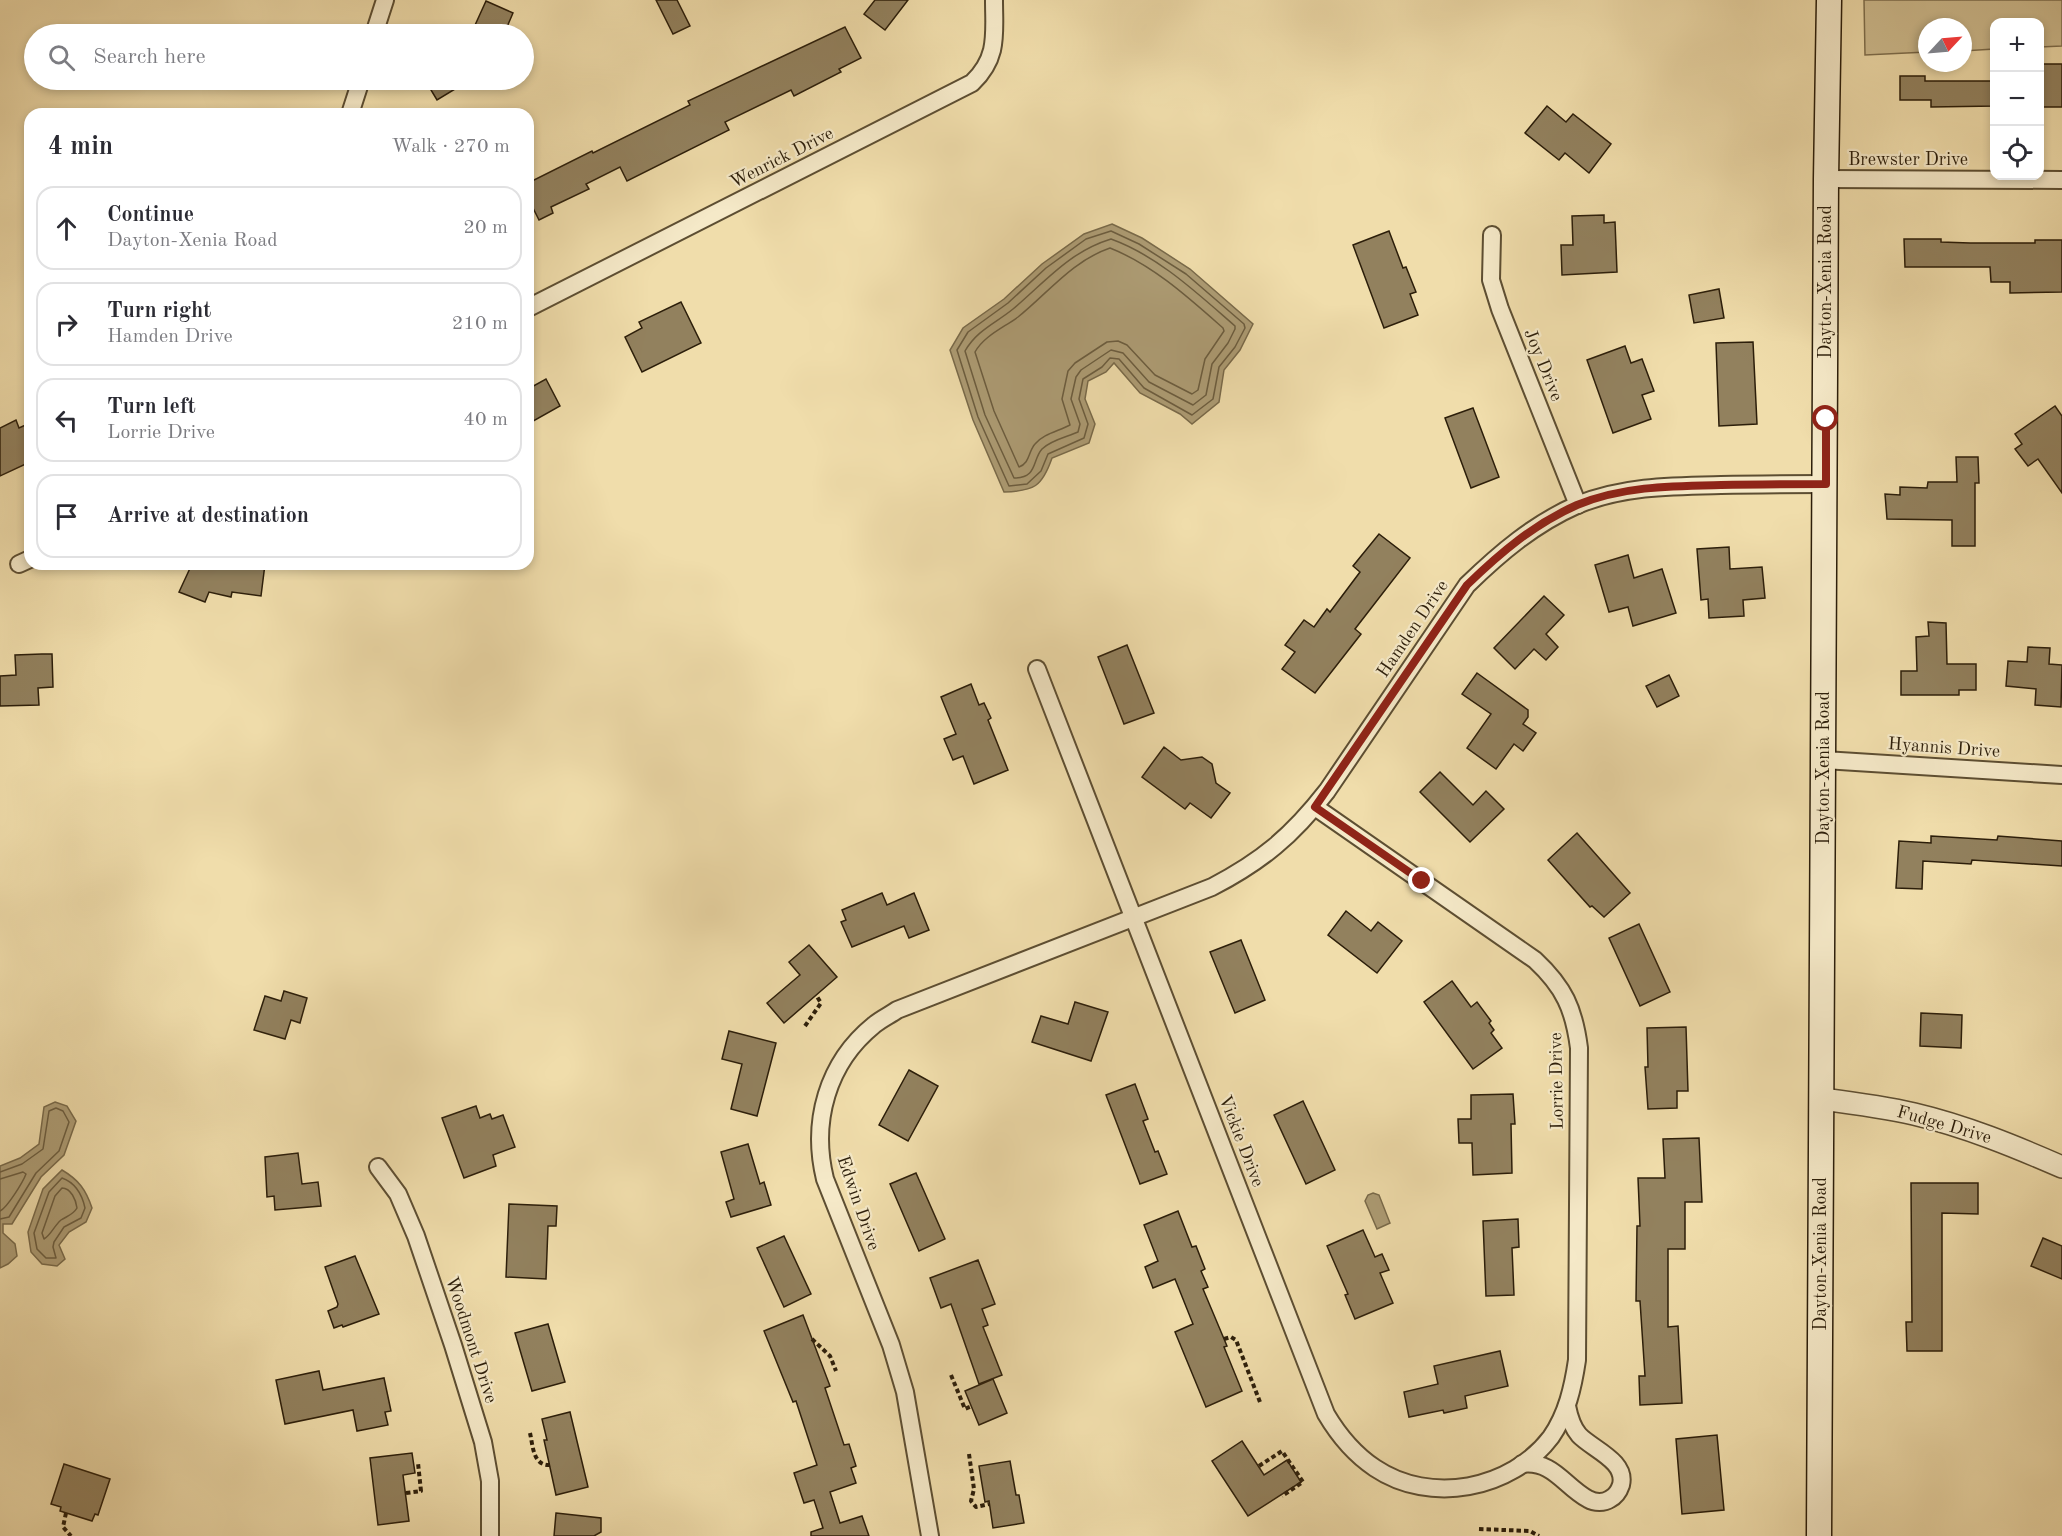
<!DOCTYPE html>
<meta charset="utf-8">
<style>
:root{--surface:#fff;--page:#f7f7f7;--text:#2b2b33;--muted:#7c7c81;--line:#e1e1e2}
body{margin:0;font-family:"Old Standard TT",serif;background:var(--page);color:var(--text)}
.controls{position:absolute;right:18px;top:18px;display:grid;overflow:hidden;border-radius:12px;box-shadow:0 3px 9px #0003}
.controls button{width:54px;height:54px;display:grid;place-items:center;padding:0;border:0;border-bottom:2px solid var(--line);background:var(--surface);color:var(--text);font:30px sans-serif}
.compass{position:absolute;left:1918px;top:18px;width:54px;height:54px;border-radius:50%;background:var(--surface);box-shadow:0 3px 9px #0003;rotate:64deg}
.stop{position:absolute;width:18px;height:18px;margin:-14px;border:4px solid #8f2418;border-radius:50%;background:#fff}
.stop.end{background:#8f2418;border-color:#fff;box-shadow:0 2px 6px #0008}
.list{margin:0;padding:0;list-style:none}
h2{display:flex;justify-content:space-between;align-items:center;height:78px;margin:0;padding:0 24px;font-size:26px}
h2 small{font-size:20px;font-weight:400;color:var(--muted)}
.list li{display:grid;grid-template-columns:39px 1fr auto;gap:18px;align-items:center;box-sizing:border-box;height:84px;margin:0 12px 12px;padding:0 12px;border:2px solid var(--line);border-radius:18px}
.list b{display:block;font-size:22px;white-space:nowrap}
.list p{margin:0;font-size:20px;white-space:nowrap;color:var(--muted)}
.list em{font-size:20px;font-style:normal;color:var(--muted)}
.icon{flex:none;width:33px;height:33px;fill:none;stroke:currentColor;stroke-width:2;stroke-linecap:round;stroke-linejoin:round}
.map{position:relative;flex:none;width:2062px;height:1536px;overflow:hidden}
.search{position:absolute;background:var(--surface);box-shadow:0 3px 9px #0003;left:24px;top:24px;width:510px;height:66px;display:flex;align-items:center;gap:15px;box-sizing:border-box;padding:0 21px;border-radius:33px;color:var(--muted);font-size:22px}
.panel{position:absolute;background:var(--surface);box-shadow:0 3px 9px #0003;left:24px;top:108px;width:510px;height:462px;border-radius:18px}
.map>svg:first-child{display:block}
.green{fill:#cfbd90;stroke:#7e6e4d;stroke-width:1.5}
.water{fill:#ad9c74;stroke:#796a4a;stroke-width:1.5}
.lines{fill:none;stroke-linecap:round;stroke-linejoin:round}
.shore{stroke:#6c5d3f;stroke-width:1.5}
.building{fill:#92815e;stroke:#2c1e0a;stroke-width:1.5}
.minor-casing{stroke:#5d4e32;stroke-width:20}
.tertiary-casing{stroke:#5d4e32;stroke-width:24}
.secondary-casing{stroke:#2c1e0a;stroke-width:27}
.path{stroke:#2c1e0a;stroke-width:4;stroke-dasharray:4.5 3;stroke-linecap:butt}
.minor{stroke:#f5e9c8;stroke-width:16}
.tertiary{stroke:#f5e9c8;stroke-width:21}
.secondary{stroke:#f5e9c8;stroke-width:24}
.route{stroke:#8f2418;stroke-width:8}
.labels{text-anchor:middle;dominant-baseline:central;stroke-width:4.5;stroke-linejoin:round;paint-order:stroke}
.street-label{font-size:18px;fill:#2c1e0a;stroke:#f5e9c8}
</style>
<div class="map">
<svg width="2062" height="1536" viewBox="0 0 2062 1536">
<rect width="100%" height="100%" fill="#f0ddab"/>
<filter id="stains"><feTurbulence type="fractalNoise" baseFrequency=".00333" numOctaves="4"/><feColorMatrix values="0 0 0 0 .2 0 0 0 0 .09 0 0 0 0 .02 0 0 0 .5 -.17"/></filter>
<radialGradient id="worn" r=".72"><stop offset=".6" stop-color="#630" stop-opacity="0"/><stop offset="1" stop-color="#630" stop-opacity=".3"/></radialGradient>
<path class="green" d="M1864,0H2062V46L2040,47V22H1994V49L1963,51V27H1927V52L1865,55Z"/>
<g class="water">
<path d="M1112,224L1142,238L1190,269L1253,324L1240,350L1224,370L1219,402L1192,424L1180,414L1140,393L1114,363L1106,372L1088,381L1085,399L1095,424L1089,443L1052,458C1042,487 1034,491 1004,492L973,420L950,350L963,328L1004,299L1042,264L1084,234Z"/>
<path d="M55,1102L67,1106L76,1121L64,1155L41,1177L12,1224H3V1233L15,1244L17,1256L8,1264L0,1268V1166L20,1158L39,1144L44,1107Z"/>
<path d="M62,1170C79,1180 86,1190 92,1208L86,1222L69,1232L59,1245L65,1259L57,1266L42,1264L31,1252L28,1232L43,1189Z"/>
<path d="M1373,1193L1379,1195L1390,1223L1377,1229L1365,1201L1368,1195Z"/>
</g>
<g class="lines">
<g class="shore">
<path d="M1111,231L1139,244L1186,274L1244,324L1245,328L1235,347L1219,367L1213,399L1192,415L1144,388L1119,359L1110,358L1102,367L1083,379L1079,399L1088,424L1084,438L1048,454L1041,471L1027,484L1009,486L978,417L957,350L968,332L1008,303L1046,268L1086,239Z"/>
<path d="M1111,239C1158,256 1197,293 1235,326V329L1228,343L1212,364L1206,395L1193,405L1149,382L1123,353L1111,350L1081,370L1076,377L1071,399L1080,424L1078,432C1067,437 1051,440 1042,449C1032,460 1038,478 1014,478L985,415L965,351C977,330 996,323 1013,309C1046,281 1069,252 1111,239Z"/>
<path d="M1110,248C1153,265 1189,298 1223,328L1224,331L1205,359L1198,390L1192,394L1155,375L1127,345L1118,341L1107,342L1075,363L1068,371L1062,399L1070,425C1059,431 1043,434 1035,444C1028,452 1030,463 1019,467L994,411L975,352C984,336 1003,328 1018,317C1048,293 1072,261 1110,248Z"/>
<path d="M0,1172L22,1164L43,1149L49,1111L56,1108L63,1111L69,1122L59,1151L36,1173L9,1217L0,1219"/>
<path d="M62,1178C76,1183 82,1194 85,1208L81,1218L64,1227L54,1242L53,1247L56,1258H46L37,1249L34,1233L49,1192Z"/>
<path d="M0,1179L23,1172L26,1174C23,1182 7,1208 0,1211"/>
<path d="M62,1188C71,1188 76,1200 77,1208C73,1215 67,1216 61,1220C54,1226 51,1235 44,1239L42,1233L55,1196Z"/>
</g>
</g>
<g class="building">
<path d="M656,0H677L690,26L673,34Z"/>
<path d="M875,0H908L885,30L864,14Z"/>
<path d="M486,1L513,13L504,34H471Z"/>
<path d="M845,27L861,58L839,69L841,72L794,96L791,90L725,122L729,130L627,181L620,167L586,184L589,189L551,207L553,213L539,220L528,198V183L592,151L593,153L690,105L688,101Z"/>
<rect x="2040" y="64" width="22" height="43"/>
<path d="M1900,76H1925V81H1995V106L1931,107V100H1900Z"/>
<path d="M425,80H470L437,100Z"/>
<path d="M1547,106L1566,122L1573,114L1611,144L1589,173L1565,153L1559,160L1525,133Z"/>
<path d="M1604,215V223L1615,222L1617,272L1562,275L1561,245H1573L1572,216Z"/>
<path d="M1389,231L1403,268L1406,267L1416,292L1410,294L1418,315L1384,328L1353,245Z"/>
<path d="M1904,239H1941V242L1970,243H2035V240H2062V292L2010,293V282H1991L1990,267H1905Z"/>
<path d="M1719,289L1724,318L1694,323L1689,295Z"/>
<path d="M681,302L701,343L642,372L625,337L642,328L639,322Z"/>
<path d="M1753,342L1757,424L1719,426L1716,343Z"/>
<path d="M1625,346L1631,363L1642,359L1654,391L1642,395L1651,419L1613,433L1587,360Z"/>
<path d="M546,379L560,406L528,424V389Z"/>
<path d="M2055,406L2062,416V493L2038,459L2028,466L2015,449L2022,444L2015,434Z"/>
<path d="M1473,408L1499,477L1471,488L1445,418Z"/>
<path d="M16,420L19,428L30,423V462L0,476V428Z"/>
<path d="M1956,457H1978L1979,483H1975V546H1952V520L1887,519L1885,494L1900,495V487L1927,488L1928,482H1957Z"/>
<path d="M1379,534L1410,558L1355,629L1361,634L1315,693L1282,669L1295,652L1285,645L1304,620L1314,627L1327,609L1330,612L1360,572L1353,566Z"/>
<path d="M1729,547L1730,569L1762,567L1765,598L1743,600L1744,616L1709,618L1708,599L1701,600L1697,549Z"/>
<path d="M1628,555L1634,578L1662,569L1676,613L1633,626L1628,607L1609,612L1595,565Z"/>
<path d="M192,564H265L261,596L232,592L231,597L209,592L205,602L179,592Z"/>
<path d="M1544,596L1564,615L1546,634L1558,647L1546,660L1534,649L1515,669L1494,648Z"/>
<path d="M1928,622L1946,623L1947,664H1976V690H1959V695H1901V671H1917L1916,637L1929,636Z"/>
<path d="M1127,645L1154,713L1124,724L1098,657Z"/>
<path d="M2028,647L2050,648L2049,664L2062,665L2061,707L2035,705L2036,689L2006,686L2008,661L2027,662Z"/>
<path d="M42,654H52L53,687L38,688L39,705L0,706V676L16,675L15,655Z"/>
<path d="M1477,673L1528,710V717L1523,724L1536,733L1523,751L1514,744L1496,769L1467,748L1491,714L1462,694Z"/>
<path d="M1669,675L1679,696L1657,707L1646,686Z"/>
<path d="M971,684L979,705L984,703L991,718L988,720L1008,770L974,784L963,756L953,760L944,739L956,734L941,697Z"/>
<path d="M1164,747L1181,760L1202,757L1212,764L1216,783L1230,793L1211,818L1190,803L1185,809L1142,777Z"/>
<path d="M1440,772L1473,805L1486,791L1504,809L1470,842L1420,792Z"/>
<path d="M1577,833L1630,893L1604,917L1592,906L1590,907L1548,860Z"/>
<path d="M1931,836L1997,840L1998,836L2062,841V866L1972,860L1971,864L1923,861L1922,889L1896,888L1899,841L1931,843Z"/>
<path d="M882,893L887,905L914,893L929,930L909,938L904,926L852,947L841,922L846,920L842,910Z"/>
<path d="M1346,911L1371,931L1378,922L1402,941L1377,973L1328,935Z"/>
<path d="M1639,924L1670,992L1640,1006L1609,938Z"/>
<path d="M1241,940L1265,1000L1235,1013L1210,952Z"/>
<path d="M809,945L837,977L784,1023L767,1003L800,975L789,962Z"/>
<path d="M1452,981L1471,1007L1477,1002L1491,1021L1489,1023L1494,1030L1491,1033L1502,1048L1473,1069L1424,1002Z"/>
<path d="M284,991L307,998L300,1023L291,1020L285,1039L254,1030L265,996L281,1001Z"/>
<path d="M1075,1002L1108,1012L1091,1061L1032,1042L1041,1016L1068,1024Z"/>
<path d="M1921,1013L1962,1015L1961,1048L1920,1046Z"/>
<path d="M1686,1027L1688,1091H1677V1108L1648,1109L1645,1067H1648L1647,1028Z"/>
<path d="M729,1031L776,1043L757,1116L731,1109L742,1064L722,1059Z"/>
<path d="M909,1070L938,1086L908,1141L879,1125Z"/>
<path d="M1135,1084L1148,1119L1143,1121L1155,1152L1158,1151L1167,1174L1140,1184L1106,1095Z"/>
<path d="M1513,1094L1515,1124H1511L1512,1173L1473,1175L1472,1143H1459L1458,1119H1471V1095Z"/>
<path d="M1303,1101L1335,1170L1306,1184L1274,1115Z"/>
<path d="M476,1106L480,1118L490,1114L492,1119L503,1115L515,1147L493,1155L496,1166L464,1178L442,1118Z"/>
<path d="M1699,1138L1702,1202H1685V1249H1668V1327L1678,1326L1682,1403L1640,1405L1639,1376H1645L1640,1301H1636L1637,1226H1640L1638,1178H1665L1663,1139Z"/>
<path d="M748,1144L760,1184L764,1182L771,1205L731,1217L726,1202L734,1199L721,1152Z"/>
<path d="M298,1153L302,1184L318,1182L321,1206L275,1210L274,1196L267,1197L265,1157Z"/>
<path d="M916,1173L945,1239L919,1251L890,1184Z"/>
<path d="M1911,1183H1978V1214L1942,1213V1351H1907L1906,1322H1912Z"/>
<path d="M509,1204L557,1206L556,1226H548L546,1279L506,1277Z"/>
<path d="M1178,1211L1192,1247L1196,1246L1205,1269L1201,1271L1208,1287L1203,1289L1227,1346L1224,1347L1242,1391L1206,1407L1175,1332L1193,1324L1175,1279L1153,1288L1145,1267L1158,1261L1144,1225Z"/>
<path d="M1518,1219L1519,1247L1512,1248L1514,1295L1486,1296L1483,1221Z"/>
<path d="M1363,1230L1375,1257L1382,1254L1389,1270L1380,1273L1393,1303L1355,1319L1345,1295L1348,1294L1327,1246Z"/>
<path d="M784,1236L811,1294L784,1307L757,1248Z"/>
<path d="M2043,1238L2062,1246V1279L2031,1266Z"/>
<path d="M355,1256L379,1314L343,1327L342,1325L334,1328L328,1311L337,1307L338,1304L325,1267Z"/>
<path d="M978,1260L995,1304L982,1309L988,1325L983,1327L1002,1375L979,1384L951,1304L941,1308L930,1278Z"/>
<path d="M803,1315L830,1386L825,1388L844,1445L849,1444L856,1466L851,1468L856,1483L830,1492L840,1523L862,1516L869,1536H811V1532L823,1528L814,1500L804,1503L794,1473L817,1465L796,1401L793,1402L764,1331Z"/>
<path d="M548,1324L565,1382L532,1391L515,1333Z"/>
<path d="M1500,1351L1508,1386L1465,1396L1467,1408L1444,1413L1443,1410L1409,1417L1404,1392L1438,1384L1434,1366Z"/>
<path d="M319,1371L323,1390L384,1378L391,1411L385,1412L388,1425L357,1431L353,1410L285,1424L276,1380Z"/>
<path d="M993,1379L1007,1413L979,1425L965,1391Z"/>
<path d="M570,1412L588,1487L556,1495L544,1440H547L542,1419Z"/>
<path d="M1717,1435L1724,1510L1682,1514L1676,1439Z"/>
<path d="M1242,1441L1264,1475L1287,1460L1301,1482L1248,1516L1212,1461Z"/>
<path d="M412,1453L415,1473L403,1475L409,1521L378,1525L370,1458Z"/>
<path d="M1010,1461L1016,1495H1019L1024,1523L993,1528L989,1501L985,1502L979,1466Z"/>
<path d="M64,1464L110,1479L98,1515L95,1514L92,1521L60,1511L61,1507L51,1504Z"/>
<path d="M556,1513L601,1518V1532L594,1536H554Z"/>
</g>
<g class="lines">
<defs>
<g id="minor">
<path d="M374,34L385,0"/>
<path d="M350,114L361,80"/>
<path d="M1826,179L2062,180"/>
<path d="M1492,235L1491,280L1500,309L1578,505"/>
<path d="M528,308L972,83C999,57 994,34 994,0"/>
<path d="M19,564L30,559"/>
<path d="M1037,669L1326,1414C1339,1436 1354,1454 1375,1468C1430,1505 1511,1490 1551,1437C1567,1414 1573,1387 1577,1360L1579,1048C1574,1009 1564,987 1535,960L1315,807"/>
<path d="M1824,760L2062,775"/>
<path d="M378,1167L398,1194L416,1236L453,1345L483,1442L490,1481V1536"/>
<path d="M1522,1464C1553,1460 1564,1486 1588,1499C1595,1503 1604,1503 1610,1499C1616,1496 1619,1491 1621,1485C1627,1461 1592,1449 1579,1435C1572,1427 1569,1416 1567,1406"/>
<path d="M930,1536L905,1392L891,1345L825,1179C811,1122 827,1063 874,1025C881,1019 890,1015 897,1010L1212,887C1262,861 1292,836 1327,791L1467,585C1500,553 1534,524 1577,505C1623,486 1672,486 1721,485C1756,484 1791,484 1826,484"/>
</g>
<path id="tertiary" d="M1822,1099C1853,1103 1884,1107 1914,1114C1965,1126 2014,1146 2062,1167"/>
<path id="secondary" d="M1819,1536L1826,179L1829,0"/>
</defs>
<use href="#minor" class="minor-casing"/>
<use href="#tertiary" class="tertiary-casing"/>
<use href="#secondary" class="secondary-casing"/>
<g class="path">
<path d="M805,1026L821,1003L816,995"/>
<path d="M812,1339L830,1356L836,1371"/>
<path d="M1224,1339L1231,1337L1236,1340L1260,1402"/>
<path d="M951,1375L965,1409L972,1406"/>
<path d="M530,1433C533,1446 533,1466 550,1465"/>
<path d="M969,1454L974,1489L971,1501L976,1507L989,1504"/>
<path d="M1259,1466L1282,1451L1303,1482L1282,1496"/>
<path d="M406,1493L421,1491L418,1463"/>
<path d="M66,1513L63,1527L71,1536"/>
<path d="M1479,1529L1530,1531L1539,1536"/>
</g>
<use href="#minor" class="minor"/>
<use href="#tertiary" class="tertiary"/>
<use href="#secondary" class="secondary"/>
</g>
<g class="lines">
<path class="route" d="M1422,881L1315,807L1467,585C1500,553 1534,524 1577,505C1623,486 1672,486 1721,485C1756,484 1791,484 1826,484V419"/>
</g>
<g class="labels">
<g class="street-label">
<text transform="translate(782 158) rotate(-27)">Wenrick Drive</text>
<text x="1908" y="160">Brewster Drive</text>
<text transform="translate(1826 282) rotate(-90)">Dayton-Xenia Road</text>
<text transform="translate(1543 365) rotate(68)">Joy Drive</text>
<text transform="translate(1413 629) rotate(-56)">Hamden Drive</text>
<text transform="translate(1944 748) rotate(4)">Hyannis Drive</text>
<text transform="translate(1824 768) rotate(-90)">Dayton-Xenia Road</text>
<text transform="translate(1557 1081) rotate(-91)">Lorrie Drive</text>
<text transform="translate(1944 1125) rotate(16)">Fudge Drive</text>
<text transform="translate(1241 1141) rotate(69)">Vickie Drive</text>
<text transform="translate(858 1203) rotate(71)">Edwin Drive</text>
<text transform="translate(1821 1254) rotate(-90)">Dayton-Xenia Road</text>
<text transform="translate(471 1340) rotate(72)">Woodmont Drive</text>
</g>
</g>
<rect width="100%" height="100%" filter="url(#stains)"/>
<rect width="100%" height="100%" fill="url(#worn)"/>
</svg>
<div class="controls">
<button>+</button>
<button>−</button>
<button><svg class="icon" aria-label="locate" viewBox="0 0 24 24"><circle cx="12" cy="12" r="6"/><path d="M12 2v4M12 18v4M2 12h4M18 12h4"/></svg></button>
</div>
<svg class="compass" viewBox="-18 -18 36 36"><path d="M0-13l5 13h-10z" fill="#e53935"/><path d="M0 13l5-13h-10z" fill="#7c7c81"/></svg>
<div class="stop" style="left:1826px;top:419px"></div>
<div class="stop end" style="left:1422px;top:881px"></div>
<div class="search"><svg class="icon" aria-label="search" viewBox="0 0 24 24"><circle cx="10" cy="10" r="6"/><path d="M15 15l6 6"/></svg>Search here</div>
<section class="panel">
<h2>4 min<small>Walk · 270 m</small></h2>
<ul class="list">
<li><svg class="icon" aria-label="ahead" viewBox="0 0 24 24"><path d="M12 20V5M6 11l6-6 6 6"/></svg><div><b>Continue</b><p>Dayton-Xenia Road</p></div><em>20 m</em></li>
<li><svg class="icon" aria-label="right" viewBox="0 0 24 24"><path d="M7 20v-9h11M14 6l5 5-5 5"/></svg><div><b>Turn right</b><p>Hamden Drive</p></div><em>210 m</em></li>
<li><svg class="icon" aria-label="left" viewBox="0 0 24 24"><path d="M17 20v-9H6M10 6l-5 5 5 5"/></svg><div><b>Turn left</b><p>Lorrie Drive</p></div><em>40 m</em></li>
<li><svg class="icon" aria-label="arrive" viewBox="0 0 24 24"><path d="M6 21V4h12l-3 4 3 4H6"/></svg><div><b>Arrive at destination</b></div></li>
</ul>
</section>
</div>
